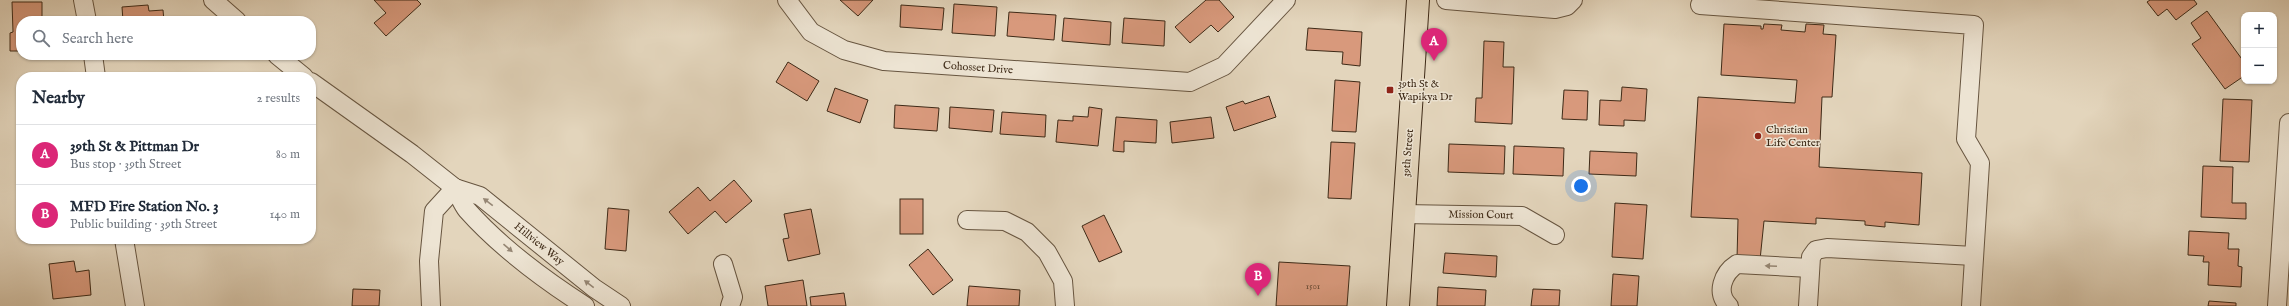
<!DOCTYPE html>
<meta charset="utf-8">
<style>
:root{--surface:#fff;--page:#f6f6f7;--text:#1f2937;--muted:#747a83;--line:#e0e1e3;--accent:#db2777}
body{margin:0;font-family:"IM FELL English",serif;background:var(--page);color:var(--text)}
.controls{position:absolute;right:12px;top:12px;display:grid;overflow:hidden;border-radius:8px;box-shadow:0 1px 3px #0004}
.controls button{width:36px;height:36px;display:grid;place-items:center;padding:0;border:0;border-bottom:1px solid var(--line);background:var(--surface);color:var(--text);font:20px sans-serif}
.you{position:absolute;left:1581px;top:186px;width:14px;height:14px;margin:-10px;border:3px solid #fff;border-radius:50%;background:#1a73e8;box-shadow:0 0 0 6px #1a73e833}
.badge{display:grid;place-items:center;width:26px;height:26px;border-radius:50%;background:var(--accent);color:#fff;font-size:13px;font-weight:700}
.pin{position:absolute;translate:-50% -33px;filter:drop-shadow(0 1px 2px #0008)}
.pin::after{content:'';position:absolute;top:21px;width:14px;height:12px;background:inherit;clip-path:polygon(0 0,100% 0,50% 100%)}
.list{margin:0;padding:0;list-style:none}
h2{display:flex;justify-content:space-between;align-items:center;height:52px;margin:0;padding:0 16px;font-size:17px}
h2 small{font-size:13px;font-weight:400;color:var(--muted)}
.list li{display:grid;grid-template-columns:26px 1fr auto;gap:12px;align-items:center;box-sizing:border-box;height:60px;padding:0 16px;border-top:1px solid var(--line)}
.list b{display:block;font-size:15px;white-space:nowrap}
.list p{margin:0;font-size:13px;white-space:nowrap;color:var(--muted)}
.list em{font-size:13px;font-style:normal;color:var(--muted)}
.icon{flex:none;width:22px;height:22px;fill:none;stroke:currentColor;stroke-width:2;stroke-linecap:round;stroke-linejoin:round}
.map{position:relative;flex:none;width:2289px;height:306px;overflow:hidden}
.search{position:absolute;background:var(--surface);box-shadow:0 1px 3px #0004;left:16px;top:16px;width:300px;height:44px;display:flex;align-items:center;gap:10px;box-sizing:border-box;padding:0 14px;border-radius:16px;color:var(--muted);font-size:15px}
.panel{position:absolute;background:var(--surface);box-shadow:0 1px 3px #0004;left:16px;top:72px;width:300px;height:172px;border-radius:16px}
.map>svg:first-child{display:block}
.building{fill:#d8997c;stroke:#3e2a17}
.lines{fill:none;stroke-linecap:round;stroke-linejoin:round}
.minor-casing{stroke:#675540;stroke-width:20}
.major-casing{stroke:#3e2a17;stroke-width:24}
.minor{stroke:#ede4d3;stroke-width:18}
.major{stroke:#e3d5bc;stroke-width:22}
.oneway{fill:#968775}
.poi-dot{fill:#8f2418;stroke:#ede4d3;stroke-width:1.5}
.labels{text-anchor:middle;dominant-baseline:central;stroke-width:3;stroke-linejoin:round;paint-order:stroke}
.number-label{font-size:9px;fill:#644630}
.street-label{font-size:11px;fill:#3e2a17;stroke:#ede4d3}
.poi-label{font-size:11px;fill:#3e2a17;stroke:#ede4d3;text-anchor:start}
</style>
<div class="map">
<svg width="2289" height="306" viewBox="0 0 2289 306">
<rect width="100%" height="100%" fill="#e3d5bc"/>
<filter id="stains"><feTurbulence type="fractalNoise" baseFrequency=".005" numOctaves="4"/><feColorMatrix values="0 0 0 0 .2 0 0 0 0 .09 0 0 0 0 .02 0 0 0 .5 -.17"/></filter>
<radialGradient id="worn" r=".72"><stop offset=".6" stop-color="#630" stop-opacity="0"/><stop offset="1" stop-color="#630" stop-opacity=".3"/></radialGradient>
<g class="building">
<path d="M374,0H417L421,4L386,36L374,23L386,13Z"/>
<path d="M840,0H873L858,16Z"/>
<path d="M1206,0H1219L1234,17L1218,32L1211,25L1190,43L1175,27Z"/>
<path d="M2150,0H2194L2197,4L2176,20L2167,9L2158,16L2147,2Z"/>
<path d="M12,2H42V18H35V21H21V51H10V33L13,32Z"/>
<path d="M954,4L997,7L995,36L952,33Z"/>
<path d="M148,5L149,11L163,10L164,21H123L122,7Z"/>
<path d="M901,5L944,8L942,30L900,27Z"/>
<path d="M2207,11L2244,62V76L2225,89L2192,44L2201,38L2191,23Z"/>
<path d="M1009,12L1056,15L1054,40L1007,36Z"/>
<path d="M1064,18L1111,22L1110,45L1062,41Z"/>
<path d="M1124,18L1165,21L1164,46L1122,43Z"/>
<path d="M1724,24L1761,26V29H1763L1764,24L1782,25L1781,30L1805,32L1806,24L1824,25L1823,34L1836,35L1832,97H1822L1819,167L1922,173L1919,225L1885,222V227L1865,225V221L1816,218V224L1764,221L1760,260L1737,259L1738,219L1691,217L1698,97L1795,103L1797,80L1721,75Z"/>
<path d="M1308,28L1362,32L1360,66L1342,64L1343,52L1306,50Z"/>
<path d="M1484,41L1504,42L1503,67H1514L1512,124L1475,122L1476,98H1482Z"/>
<path d="M788,62L819,81L807,101L776,82Z"/>
<path d="M56,73L57,77H32Z"/>
<path d="M1335,80L1360,82L1356,132L1332,131Z"/>
<path d="M1622,87L1647,89L1645,121L1624,120V126L1599,125L1600,100L1621,101Z"/>
<path d="M835,88L868,100L860,123L827,111Z"/>
<path d="M1564,90L1588,91L1587,120L1562,119Z"/>
<path d="M1269,96L1276,117L1234,131L1226,107L1243,101L1245,104Z"/>
<path d="M2223,99L2252,100L2249,162L2220,161Z"/>
<path d="M895,105L939,108L937,131L894,128Z"/>
<path d="M950,107L994,110L992,132L949,128Z"/>
<path d="M1089,107L1102,109L1098,146L1056,142L1058,120L1073,121V116L1088,117Z"/>
<path d="M1002,112L1046,115L1045,137L1000,134Z"/>
<path d="M1116,117L1157,120L1156,143L1124,141V152L1113,151Z"/>
<path d="M1211,117L1214,138L1172,143L1170,122Z"/>
<path d="M1331,142L1355,143L1351,199L1328,198Z"/>
<path d="M1449,144L1505,146L1504,174L1448,172Z"/>
<path d="M1514,146L1564,148L1563,176L1513,174Z"/>
<path d="M1590,151L1637,153L1636,176L1589,174Z"/>
<path d="M2203,166L2233,167L2232,203H2246V219L2201,217Z"/>
<path d="M734,180L752,201L726,223L715,211L688,234L669,212L698,187L710,201Z"/>
<rect x="900" y="199" width="23" height="35"/>
<path d="M1615,203L1647,205L1643,259L1612,257Z"/>
<path d="M608,208L629,210L626,251L605,249Z"/>
<path d="M811,209L820,254L788,261L783,239L789,238L784,214Z"/>
<path d="M1104,215L1122,252L1099,262L1082,226Z"/>
<path d="M2189,231L2229,233L2228,249H2239L2238,266L2242,267L2241,287L2208,285L2209,262H2203L2204,256L2188,255Z"/>
<path d="M928,249L953,280L933,295L909,265Z"/>
<path d="M1445,253L1497,256L1496,277L1443,273Z"/>
<path d="M74,261L76,272L89,270L91,295L53,299L49,264Z"/>
<path d="M1279,262L1350,266L1347,306H1276Z"/>
<path d="M1613,274L1639,276L1637,306H1611Z"/>
<path d="M803,280L807,306H768L765,286Z"/>
<path d="M969,286L1020,290L1019,306H967Z"/>
<path d="M1438,287L1486,290L1485,306H1437Z"/>
<path d="M353,289L380,290L379,306H352Z"/>
<path d="M1533,289L1560,290L1559,306H1531Z"/>
<path d="M844,293L846,306H811L810,297Z"/>
<path d="M2209,301L2236,303V306H2208Z"/>
</g>
<g class="lines">
<defs>
<g id="minor">
<path d="M83,0L87,21"/>
<path d="M213,0L237,21"/>
<path d="M787,0L811,32L844,50L884,61L1190,82L1224,66L1286,0"/>
<path d="M1446,0L1555,9L1567,6L1573,0"/>
<path d="M1700,5L1974,25L1966,139L1980,163L1971,306"/>
<path d="M93,55L96,77"/>
<path d="M277,55L304,77"/>
<path d="M311,82L412,154L455,188L480,196L594,288L621,306"/>
<path d="M455,188C459,195 462,204 467,210C500,247 543,279 585,306"/>
<path d="M1403,214L1522,216L1555,235"/>
<path d="M967,220L1005,221L1027,232L1047,252L1063,281L1065,306"/>
<path d="M124,239L135,306"/>
<path d="M723,264L733,297L730,306"/>
<path d="M431,306L429,261L434,211L455,188"/>
<path d="M1729,306C1715,293 1723,273 1737,264L1810,268"/>
<path d="M1808,306L1811,257L1816,250L1827,248L1974,256"/>
<path d="M2277,306L2289,123"/>
</g>
<path id="major" d="M1398,306L1418,0"/>
</defs>
<use href="#minor" class="minor-casing"/>
<use href="#major" class="major-casing"/>
<use href="#minor" class="minor"/>
<use href="#major" class="major"/>
</g>
<defs><path id="oneway-solid" d="M-6-.8H1V-3.2L6.5 0L1 3.2V.8H-6Z"/></defs>
<g class="oneway">
<use href="#oneway-solid" transform="translate(488 202) rotate(-143)"/>
<use href="#oneway-solid" transform="translate(508 248) rotate(41)"/>
<use href="#oneway-solid" transform="translate(1771 266) rotate(-177)"/>
<use href="#oneway-solid" transform="translate(589 284) rotate(-142)"/>
</g>
<g class="poi-dot">
<rect x="1386" y="86" width="8" height="8" rx="2"/>
<circle cx="1758" cy="136" r="4"/>
</g>
<g class="labels">
<g class="number-label">
<text x="1313" y="286">1501</text>
</g>
<g class="street-label">
<text transform="translate(978 68) rotate(4)">Cohosset Drive</text>
<text transform="translate(1408 153) rotate(-85)">39th Street</text>
<text transform="translate(1481 215) rotate(1)">Mission Court</text>
<text transform="translate(539 244) rotate(39)">Hillview Way</text>
</g>
<g class="poi-label">
<text x="1398" y="84">39th St &amp;<tspan x="1398" dy="13">Wapikya Dr</tspan></text>
<text x="1766" y="130">Christian<tspan x="1766" dy="13">Life Center</tspan></text>
</g>
</g>
<rect width="100%" height="100%" filter="url(#stains)"/>
<rect width="100%" height="100%" fill="url(#worn)"/>
</svg>
<div class="controls">
<button>+</button>
<button>−</button>
</div>
<div class="you"></div>
<div class="pin badge" style="left:1434px;top:61px">A</div>
<div class="pin badge" style="left:1258px;top:296px">B</div>
<div class="search"><svg class="icon" aria-label="search" viewBox="0 0 24 24"><circle cx="10" cy="10" r="6"/><path d="M15 15l6 6"/></svg>Search here</div>
<section class="panel">
<h2>Nearby<small>2 results</small></h2>
<ul class="list">
<li><span class="badge">A</span><div><b>39th St &amp; Pittman Dr</b><p>Bus stop · 39th Street</p></div><em>80 m</em></li>
<li><span class="badge">B</span><div><b>MFD Fire Station No. 3</b><p>Public building · 39th Street</p></div><em>140 m</em></li>
</ul>
</section>
</div>
